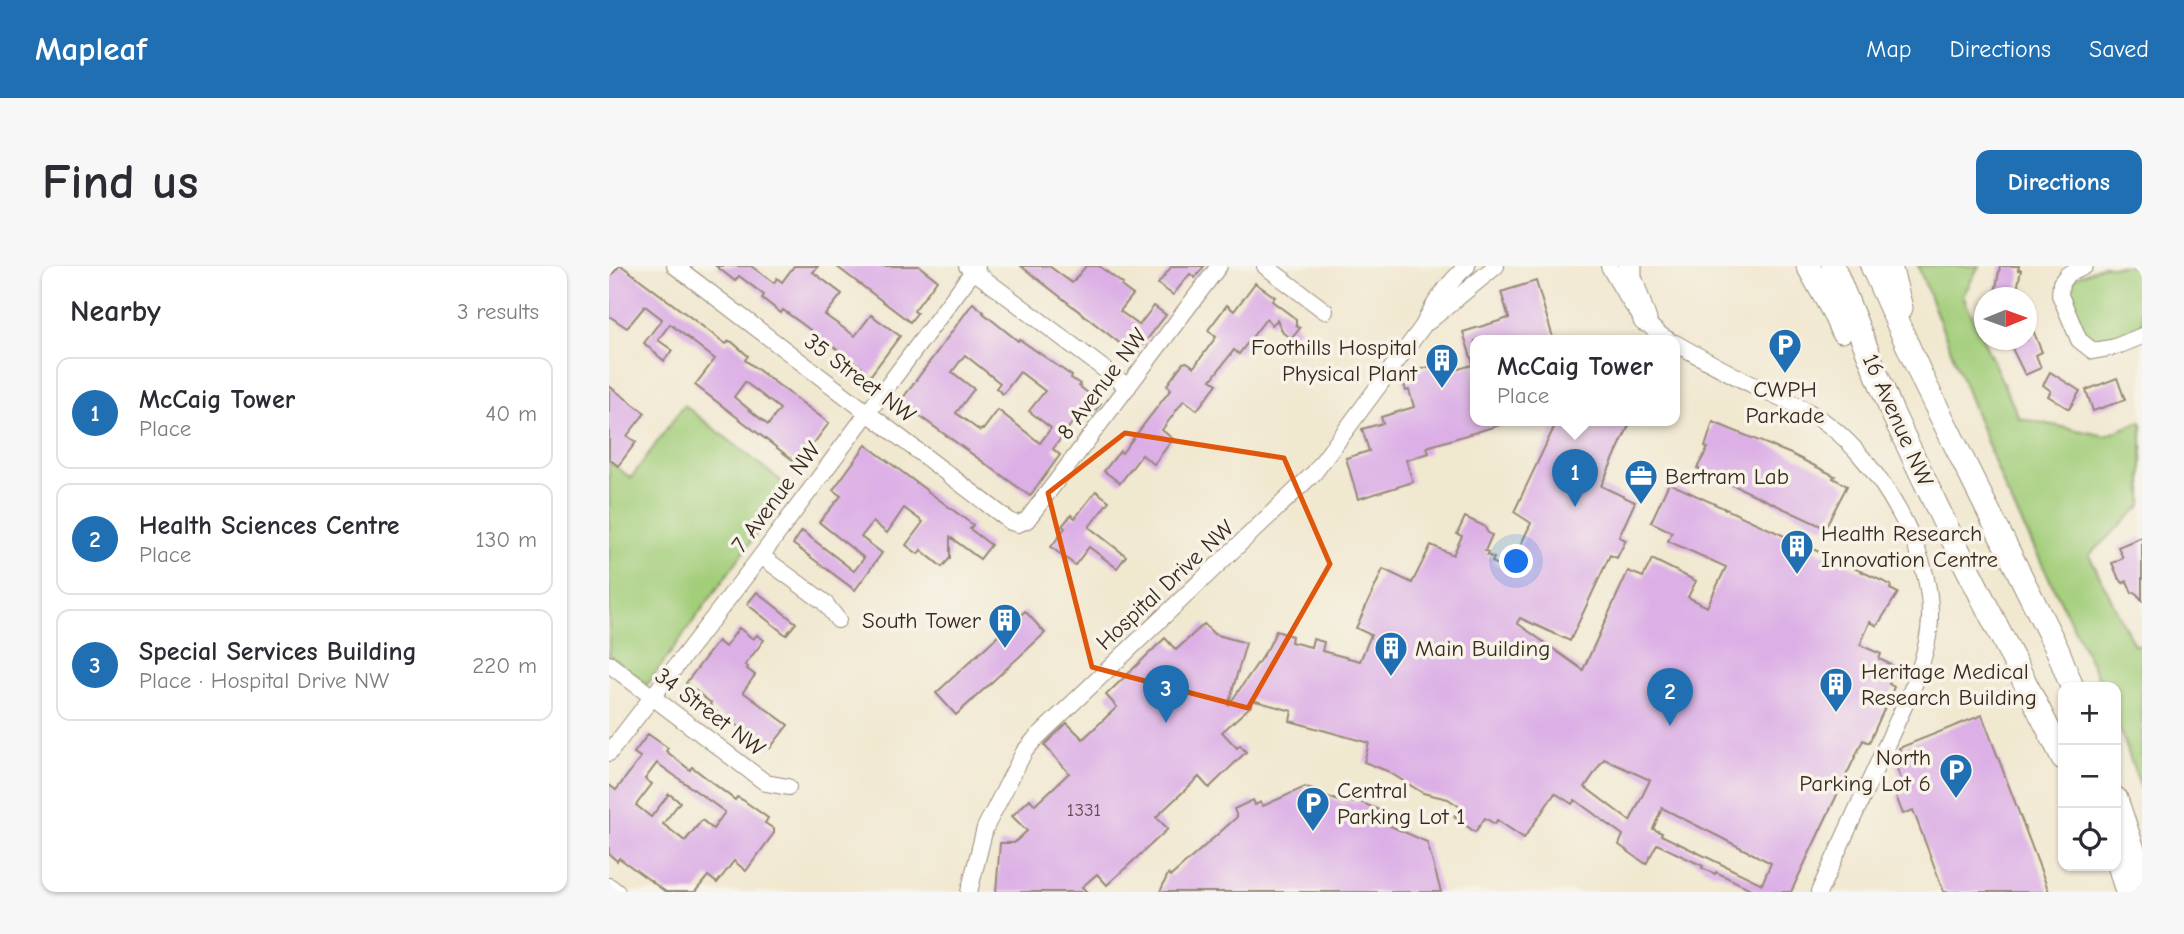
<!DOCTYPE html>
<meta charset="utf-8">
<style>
:root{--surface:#fff;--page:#f7f7f7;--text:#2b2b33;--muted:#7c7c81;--line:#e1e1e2;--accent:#1f6fb2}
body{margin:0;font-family:"Comic Neue",sans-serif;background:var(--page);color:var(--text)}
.controls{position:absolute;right:21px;bottom:21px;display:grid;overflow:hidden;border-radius:14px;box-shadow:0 2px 5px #0004}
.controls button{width:63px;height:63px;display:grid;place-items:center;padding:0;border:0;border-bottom:2px solid var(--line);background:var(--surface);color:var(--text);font:35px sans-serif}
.compass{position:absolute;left:1365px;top:21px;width:63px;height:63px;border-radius:50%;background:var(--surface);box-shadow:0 2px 5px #0004;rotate:89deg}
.you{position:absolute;left:908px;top:296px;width:24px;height:24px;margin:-18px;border:5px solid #fff;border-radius:50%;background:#1a73e8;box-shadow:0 0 0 10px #1a73e833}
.badge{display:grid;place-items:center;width:46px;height:46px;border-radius:50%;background:var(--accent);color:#fff;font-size:23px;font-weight:700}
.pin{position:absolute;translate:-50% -58px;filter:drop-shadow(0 2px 4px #0008)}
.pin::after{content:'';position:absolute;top:37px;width:24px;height:21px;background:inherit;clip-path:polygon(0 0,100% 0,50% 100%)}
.popup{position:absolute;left:861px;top:69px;width:210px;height:91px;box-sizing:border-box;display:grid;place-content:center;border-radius:14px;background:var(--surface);filter:drop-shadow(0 2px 5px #0005);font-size:23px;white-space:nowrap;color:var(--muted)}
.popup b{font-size:26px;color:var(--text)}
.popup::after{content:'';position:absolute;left:50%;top:100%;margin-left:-14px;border:14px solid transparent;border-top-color:var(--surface)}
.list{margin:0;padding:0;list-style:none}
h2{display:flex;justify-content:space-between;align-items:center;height:91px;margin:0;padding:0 28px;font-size:30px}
h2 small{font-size:23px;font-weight:400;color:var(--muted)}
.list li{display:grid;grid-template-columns:46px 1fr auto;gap:21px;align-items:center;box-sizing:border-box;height:112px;margin:0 14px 14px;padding:0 14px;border:2px solid var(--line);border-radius:14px}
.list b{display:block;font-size:26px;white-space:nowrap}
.list p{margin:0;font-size:23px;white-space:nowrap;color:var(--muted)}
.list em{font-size:23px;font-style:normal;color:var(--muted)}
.icon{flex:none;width:38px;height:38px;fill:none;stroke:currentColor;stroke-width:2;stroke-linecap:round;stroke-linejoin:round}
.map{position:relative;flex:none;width:1533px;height:626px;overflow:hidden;border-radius:14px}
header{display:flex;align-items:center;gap:42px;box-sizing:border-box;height:98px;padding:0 35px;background:var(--accent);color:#fff}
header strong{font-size:33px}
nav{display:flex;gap:38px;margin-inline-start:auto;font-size:24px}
.intro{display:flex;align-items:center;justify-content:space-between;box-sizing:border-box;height:168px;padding:0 42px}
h1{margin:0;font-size:49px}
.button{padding:18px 32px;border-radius:14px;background:var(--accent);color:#fff;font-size:24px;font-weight:700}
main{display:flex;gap:42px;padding:0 42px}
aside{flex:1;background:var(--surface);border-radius:14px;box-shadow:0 2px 5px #0004}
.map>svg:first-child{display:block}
.green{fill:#a2cd79;stroke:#6e7c4c;stroke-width:2}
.building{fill:#dcafe6;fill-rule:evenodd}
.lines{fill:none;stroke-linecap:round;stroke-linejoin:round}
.minor-casing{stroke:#968977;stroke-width:18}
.highway-casing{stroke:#968977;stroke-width:25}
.minor{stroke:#fff;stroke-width:16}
.highway{stroke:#fff;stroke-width:23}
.marked{fill:none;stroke:#df570d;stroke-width:5;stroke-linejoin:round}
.labels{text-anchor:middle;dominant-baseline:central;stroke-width:7;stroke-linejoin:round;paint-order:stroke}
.number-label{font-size:19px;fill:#634b50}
.poi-label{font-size:23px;fill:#3b2a1e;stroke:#f7f3e8;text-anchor:start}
.street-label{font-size:23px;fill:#3b2a1e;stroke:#f7f3e8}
</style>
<header>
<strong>Mapleaf</strong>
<nav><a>Map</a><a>Directions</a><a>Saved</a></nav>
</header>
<div class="intro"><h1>Find us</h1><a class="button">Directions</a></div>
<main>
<aside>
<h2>Nearby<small>3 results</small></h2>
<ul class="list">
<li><span class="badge">1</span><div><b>McCaig Tower</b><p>Place</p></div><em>40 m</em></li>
<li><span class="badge">2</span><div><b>Health Sciences Centre</b><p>Place</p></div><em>130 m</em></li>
<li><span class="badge">3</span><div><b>Special Services Building</b><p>Place · Hospital Drive NW</p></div><em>220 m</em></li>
</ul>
</aside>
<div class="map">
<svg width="1533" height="626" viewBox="0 0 1533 626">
<rect width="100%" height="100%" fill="#f7f3e8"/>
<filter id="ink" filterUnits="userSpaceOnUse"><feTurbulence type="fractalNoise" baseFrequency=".0143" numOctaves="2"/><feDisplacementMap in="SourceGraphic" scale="14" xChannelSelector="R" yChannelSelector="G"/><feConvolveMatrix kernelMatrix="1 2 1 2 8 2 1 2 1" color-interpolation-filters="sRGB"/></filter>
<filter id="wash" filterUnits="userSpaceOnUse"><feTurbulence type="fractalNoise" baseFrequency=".00686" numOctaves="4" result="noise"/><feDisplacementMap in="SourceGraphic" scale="28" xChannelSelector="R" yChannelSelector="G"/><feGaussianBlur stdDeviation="1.57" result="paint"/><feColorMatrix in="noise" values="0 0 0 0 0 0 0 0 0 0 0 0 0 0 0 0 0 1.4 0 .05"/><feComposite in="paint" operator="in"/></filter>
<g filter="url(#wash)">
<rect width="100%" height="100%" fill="#f1e8d0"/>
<g class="green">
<path d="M1309,0H1370L1354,30L1410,152L1497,170L1531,155L1533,159V239L1480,289L1525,379H1533V525L1507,453V421H1494L1397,225Z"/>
<path d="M1494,0H1533V61C1476,85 1481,83 1459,28L1465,12Z"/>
<path d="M75,139L181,222L38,419L0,389V196L22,212Z"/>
</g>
<g id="blocks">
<g class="building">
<path d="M10,0H13L117,78L120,75L123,76L139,90L136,94L220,157L199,185L202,188L193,201L86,119L106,93L61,58L49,74L63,84L55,95L35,77L53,53L36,40L18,62L0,50V12ZM136,116L171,143L159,159L125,131Z"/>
<path d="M107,0H142L165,17L168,12L173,16L185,0H209L204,6L233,28L216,49L246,70L262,49L291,70L261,110L250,102L252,101L174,44L172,47L153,32L155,29L130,10L126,15Z"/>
<path d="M227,0H310L328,14L305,45L308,47L301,56Z"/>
<path d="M412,0H440L463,17L477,0H490L514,18L512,20L524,29L511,45L530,59L545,40L557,49L526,89Z"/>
<path d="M563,0H595L586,12L581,8L564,29L549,18Z"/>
<path d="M1391,0H1410L1409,4H1412L1408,24L1412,32L1386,27Z"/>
<path d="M927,15L945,75H866V98H864L854,66L900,52L892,26Z"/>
<path d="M646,17L666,31L663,35L687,53V60L691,62L683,72L674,67L668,54L663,59L657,53L630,88L625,84L602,114L608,118L588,144L575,134L553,164L564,173L545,198L533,189L511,217L495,205L511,185L513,187L562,123L558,119L574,97L578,96L585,101L607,71L599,64L618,39L625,45Z"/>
<path d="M364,37L375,46L374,47L409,75L410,73L463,110L462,112L471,118L470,120L492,137L482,151L472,145L444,183L451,189L421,230L291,136ZM356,89L391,117L387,122L394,128L411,106L436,125L420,145L442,162L431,177L389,144L374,164L373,163L371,165L347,147L365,123L343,106Z"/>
<path d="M1418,50L1433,86L1427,89L1432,102L1416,109L1399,74H1418Z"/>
<path d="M830,98L833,108L866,98V155H894V158L818,181L820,187L797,194L804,216L749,233L737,192L760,185L753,163L774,157L772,151L805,141L800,124L797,125L792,109Z"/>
<path d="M1441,106L1471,125L1460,143L1439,130L1442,125L1434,119Z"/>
<path d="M1508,112L1516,134L1484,145L1477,124Z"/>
<path d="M0,120L36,147L18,170L27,176L9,200L0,193Z"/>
<path d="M948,155H1022L992,220L1026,236L1010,271L1017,274L1008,292L1001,289L961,375L911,352L908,357L974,404L1019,305L1034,311L1043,293L1087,315L1079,331L1098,341L1117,301L1059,275L1063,266L1042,256L1060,217L1282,319L1281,323L1289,327L1268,360L1261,356L1251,379L1272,388L1270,393L1287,401L1280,418L1285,421L1260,477L1254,474L1182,626H1148L1107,606L1106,608L1093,602L1094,600L1048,578L1037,598L1010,579L1014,569L966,534L963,538L946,527L915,572L888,554L886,558L876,552L866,566L845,551L851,541L839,533L814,527L778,505L755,496L760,477L681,455L683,445L643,434L642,440L613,466L628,482L631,479L637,486L600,522L590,511L547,551L559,563L498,619L488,608L473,621L478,626H387L391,577H405L418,565L403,550L421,533L426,539L460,507L435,479L458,457L474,473L508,441L497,429L556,372L567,384L595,358L605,368L637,377L619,440L659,382L667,365L683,370L682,376L702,381L704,373L715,376L713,385L751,395L762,369L747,362L774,303L803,317L822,279L844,289L853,270L848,268L856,251L875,260L879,267L883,269L876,285L879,286L878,289L885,292L883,296L900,304L922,257L905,246ZM995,493L1041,514L1021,555L976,521ZM1053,542L1162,597L1153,618L1052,569L1053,567L1044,563Z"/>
<path d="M1104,156L1182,188L1226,210L1224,212L1238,220L1216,262L1088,202L1099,182L1096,181Z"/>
<path d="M257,179L364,259L361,263L382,279L371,293L341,271V292L333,301L312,284L309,288L297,279L314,256L295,242L278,267L264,256L252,271L273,287L246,324L184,278L193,265L245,305L255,292L210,256L232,230L224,224Z"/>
<path d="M487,225L500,235L480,261L517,290L508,302L480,281L466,299L442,281L456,262L453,260L462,249L466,252Z"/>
<path d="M1533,271V334L1526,326L1523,327L1518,315L1514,317L1509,311L1503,297L1514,292L1509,281Z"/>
<path d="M148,326L187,357L177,369L138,338Z"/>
<path d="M416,345L436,367L347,449L327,427Z"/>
<path d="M130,362L144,373L148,369L155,374L136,399L139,401L138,403L146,409L134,426L179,459L161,482L133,461L132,462L106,445L101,439L102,437L77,417L109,375L116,381Z"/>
<path d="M1373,449L1440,626H1335L1304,544L1294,548L1287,530L1297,526L1285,495L1293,491L1290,482Z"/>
<path d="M39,468L59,482L57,485L81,504L83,501L126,534L128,531L134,534L159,552L156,557L165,563V567L137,605L125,595L108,617L99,610L86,626H57L10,592L8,595L0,588V519L7,524L30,494L31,491L25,487ZM48,497L116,546L104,563L93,554L76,575L54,558L71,536L60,528L42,551L27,539L43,518L36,513Z"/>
<path d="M696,521L736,538L738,534L745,537L747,534L779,548L777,552L781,554L779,559L818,576L832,626H551L559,608L562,610L628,551L625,543L644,534L646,539L652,536L654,540Z"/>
</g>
</g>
</g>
<g filter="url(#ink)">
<use href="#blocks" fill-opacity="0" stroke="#968977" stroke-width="2"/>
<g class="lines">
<defs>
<g id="minor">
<path d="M66,0L402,256L409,258L418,254L610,0"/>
<path d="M358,0L519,121"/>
<path d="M656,0L716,45"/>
<path d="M1000,0C1015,27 1033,60 1061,75"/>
<path d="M1476,0L1458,9L1452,17L1451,29L1470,74L1484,85L1506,81L1533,70"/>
<path d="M819,56L887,0"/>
<path d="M1066,77C1093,92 1119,107 1146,120C1172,132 1199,143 1221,160C1269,197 1320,283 1321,344C1322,368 1315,389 1308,412L1210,626"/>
<path d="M152,290L215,336L229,354"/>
<path d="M0,398L157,517L179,521"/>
<path d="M0,487L152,290L368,0"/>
<path d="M0,620L8,626"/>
<path d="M360,626L376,562L415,486L425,474L705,207L814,60C825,36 838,18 858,0"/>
</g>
<g id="highway">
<path d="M1021,0V11L1036,54"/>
<path d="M1199,0L1224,45L1233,65"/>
<path d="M1224,0L1283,146L1338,262L1454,492"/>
<path d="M1263,0L1315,116L1449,385L1463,421"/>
<path d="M1281,0L1292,42"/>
<path d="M1507,533L1533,610"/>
<path d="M1507,589L1518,626"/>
</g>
</defs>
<use href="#minor" class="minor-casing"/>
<use href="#highway" class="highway-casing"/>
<use href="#minor" class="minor"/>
<use href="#highway" class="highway"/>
</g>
</g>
<path class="marked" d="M516,167L675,192L721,298L639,442L483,401L439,227Z"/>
<defs>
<symbol id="parking-pin" viewBox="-11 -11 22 30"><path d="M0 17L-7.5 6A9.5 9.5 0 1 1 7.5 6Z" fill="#1f6fb2" stroke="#f7f3e8"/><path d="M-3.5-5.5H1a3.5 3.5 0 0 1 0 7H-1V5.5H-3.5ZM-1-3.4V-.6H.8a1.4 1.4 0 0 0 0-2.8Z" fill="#fff"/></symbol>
<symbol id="building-pin" viewBox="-11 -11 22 30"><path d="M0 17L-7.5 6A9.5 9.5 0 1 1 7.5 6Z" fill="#1f6fb2" stroke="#f7f3e8"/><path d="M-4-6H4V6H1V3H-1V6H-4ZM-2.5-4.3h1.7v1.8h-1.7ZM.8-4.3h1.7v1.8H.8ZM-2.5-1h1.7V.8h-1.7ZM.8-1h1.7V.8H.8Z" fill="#fff"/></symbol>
<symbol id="office-pin" viewBox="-11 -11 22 30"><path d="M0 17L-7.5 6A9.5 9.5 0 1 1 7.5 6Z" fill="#1f6fb2" stroke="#f7f3e8"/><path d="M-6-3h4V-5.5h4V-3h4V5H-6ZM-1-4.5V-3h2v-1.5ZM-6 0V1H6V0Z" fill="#fff"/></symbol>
</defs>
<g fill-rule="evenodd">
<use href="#parking-pin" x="1157" y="60" width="38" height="52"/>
<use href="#building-pin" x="814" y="75" width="38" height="52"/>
<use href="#office-pin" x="1013" y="191" width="38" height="52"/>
<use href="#building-pin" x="1169" y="261" width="38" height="52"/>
<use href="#building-pin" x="377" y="335" width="38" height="52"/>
<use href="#building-pin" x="763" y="363" width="38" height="52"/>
<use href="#building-pin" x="1208" y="399" width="38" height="52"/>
<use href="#parking-pin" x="1328" y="485" width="38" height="52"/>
<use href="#parking-pin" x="685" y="518" width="38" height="52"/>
</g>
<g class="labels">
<g class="number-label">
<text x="475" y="544">1331</text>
</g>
<g class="poi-label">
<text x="808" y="81" text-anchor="end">Foothills Hospital<tspan x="808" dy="26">Physical Plant</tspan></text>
<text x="1176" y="123" text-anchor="middle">CWPH<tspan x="1176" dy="26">Parkade</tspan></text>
<text x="1056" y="210">Bertram Lab</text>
<text x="1212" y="267">Health Research<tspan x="1212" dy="26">Innovation Centre</tspan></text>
<text x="372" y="354" text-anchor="end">South Tower</text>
<text x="806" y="382">Main Building</text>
<text x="1252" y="405">Heritage Medical<tspan x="1252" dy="26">Research Building</tspan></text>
<text x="1322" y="491" text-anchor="end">North<tspan x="1322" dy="26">Parking Lot 6</tspan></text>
<text x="728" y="524">Central<tspan x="728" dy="26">Parking Lot 1</tspan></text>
</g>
<g class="street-label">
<text transform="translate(251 112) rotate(37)">35 Street NW</text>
<text transform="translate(493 118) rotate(-53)">8 Avenue NW</text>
<text transform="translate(1289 154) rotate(66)">16 Avenue NW</text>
<text transform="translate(167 231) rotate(-53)">7 Avenue NW</text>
<text transform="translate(556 319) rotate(-43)">Hospital Drive NW</text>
<text transform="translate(101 446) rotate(37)">34 Street NW</text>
</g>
</g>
</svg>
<div class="controls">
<button>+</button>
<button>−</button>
<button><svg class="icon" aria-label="locate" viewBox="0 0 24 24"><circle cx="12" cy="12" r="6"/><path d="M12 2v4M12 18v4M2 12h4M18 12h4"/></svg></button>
</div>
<svg class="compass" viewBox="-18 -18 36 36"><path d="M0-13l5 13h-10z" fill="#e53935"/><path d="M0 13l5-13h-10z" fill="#7c7c81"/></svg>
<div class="you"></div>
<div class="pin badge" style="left:966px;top:241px">1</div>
<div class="popup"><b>McCaig Tower</b>Place</div>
<div class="pin badge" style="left:1061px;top:460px">2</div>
<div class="pin badge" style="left:557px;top:457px">3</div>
</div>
</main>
